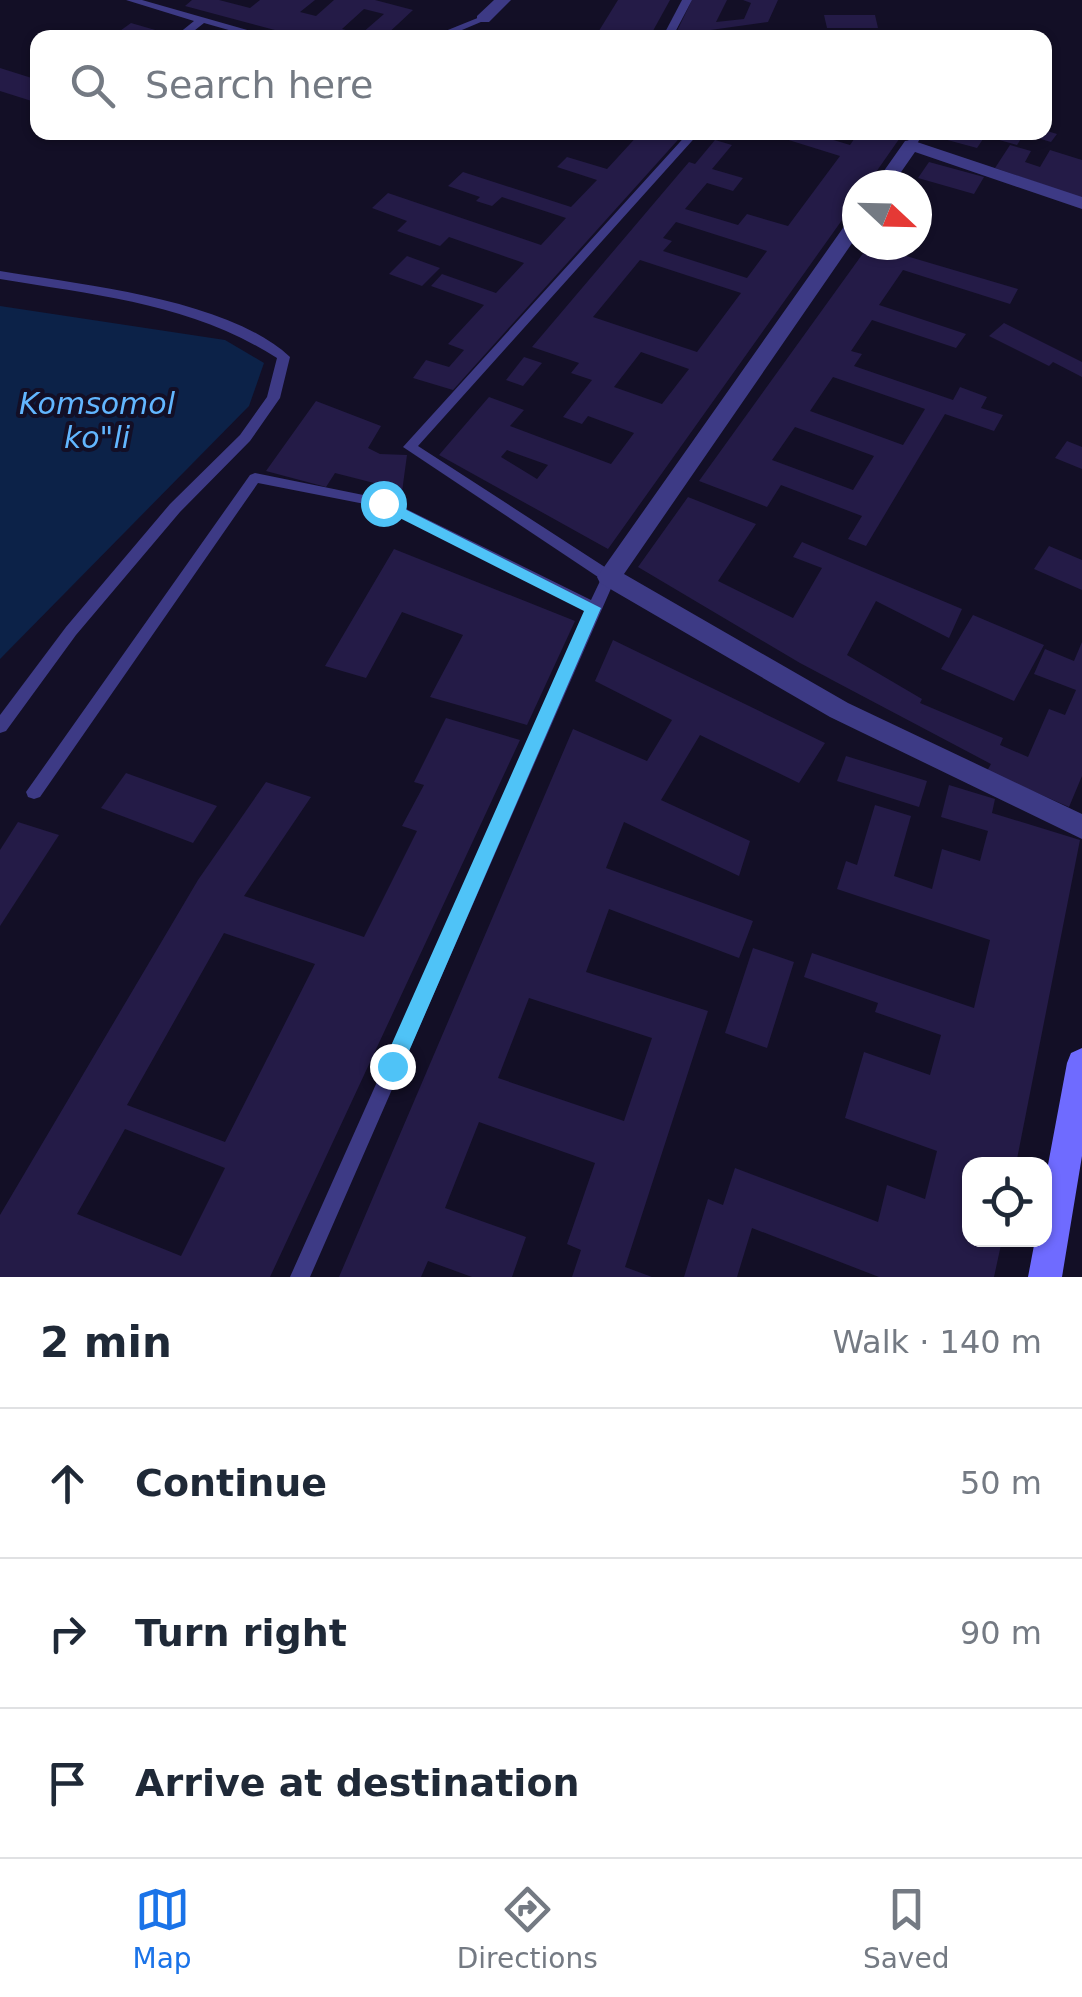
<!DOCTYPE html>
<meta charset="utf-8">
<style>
:root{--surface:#fff;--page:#f2f2f3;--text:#1f2937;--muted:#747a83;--line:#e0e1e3;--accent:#1a73e8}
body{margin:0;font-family:"DejaVu Sans",sans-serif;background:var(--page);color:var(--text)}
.controls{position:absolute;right:30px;bottom:30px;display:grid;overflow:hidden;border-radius:20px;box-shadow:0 2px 8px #0004}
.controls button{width:90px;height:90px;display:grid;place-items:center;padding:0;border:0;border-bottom:2px solid var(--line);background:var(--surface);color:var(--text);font:50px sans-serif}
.compass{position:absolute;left:842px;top:170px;width:90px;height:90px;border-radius:50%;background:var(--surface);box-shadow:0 2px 8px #0004;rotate:112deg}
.stop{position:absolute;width:30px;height:30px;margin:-22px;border:8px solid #4fc3f7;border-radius:50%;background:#fff}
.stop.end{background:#4fc3f7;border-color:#fff;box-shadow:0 2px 10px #0008}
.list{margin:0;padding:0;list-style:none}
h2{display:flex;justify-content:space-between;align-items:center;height:130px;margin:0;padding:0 40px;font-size:42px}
h2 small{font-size:32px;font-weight:400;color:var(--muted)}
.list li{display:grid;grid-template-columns:65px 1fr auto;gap:30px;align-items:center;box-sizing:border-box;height:150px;padding:0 40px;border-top:2px solid var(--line)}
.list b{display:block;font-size:38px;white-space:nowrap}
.list em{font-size:32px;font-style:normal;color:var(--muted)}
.icon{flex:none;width:55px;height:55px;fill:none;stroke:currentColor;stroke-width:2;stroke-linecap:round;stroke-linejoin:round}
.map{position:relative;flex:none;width:1082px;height:1277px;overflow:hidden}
.search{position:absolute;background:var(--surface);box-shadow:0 2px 8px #0004;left:30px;right:30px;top:30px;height:110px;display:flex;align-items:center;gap:25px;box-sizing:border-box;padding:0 35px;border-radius:20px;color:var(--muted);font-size:38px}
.sheet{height:580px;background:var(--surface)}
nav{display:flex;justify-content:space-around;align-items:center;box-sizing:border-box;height:140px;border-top:2px solid var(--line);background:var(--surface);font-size:28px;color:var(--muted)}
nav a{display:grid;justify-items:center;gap:5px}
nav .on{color:var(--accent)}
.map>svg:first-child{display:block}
.water{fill:#0c2248}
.building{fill:#241b47;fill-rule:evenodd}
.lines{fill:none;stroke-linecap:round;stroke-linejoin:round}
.service{fill:#3d3a85;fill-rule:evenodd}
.minor{fill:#3d3a85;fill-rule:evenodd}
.secondary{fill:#6f6bff;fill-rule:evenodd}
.route{fill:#4fc3f7}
.labels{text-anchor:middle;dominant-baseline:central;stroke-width:8;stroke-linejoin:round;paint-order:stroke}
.water-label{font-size:30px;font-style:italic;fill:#62b6ff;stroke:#130f26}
</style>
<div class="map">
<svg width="1082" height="1277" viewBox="0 0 1082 1277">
<rect width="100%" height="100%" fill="#130f26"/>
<path class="water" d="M0,306L225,340L264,363L249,406L0,659Z"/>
<g class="building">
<path d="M192,0H219L250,8L260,0H315L300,12L316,16L334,0H375L413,10L383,38H305L185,6ZM364,9L384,14L361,34L342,29Z"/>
<path d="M618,0H670L649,38L597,34Z"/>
<path d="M692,0H727L716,22L744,19L751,3L743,0H778L768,22L675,35Z"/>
<path d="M824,15H875L878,28H827Z"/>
<path d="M131,23L169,34L164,38L113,36Z"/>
<path d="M0,68L38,80V103L0,91Z"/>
<path d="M1044,130L1057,134L1051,142L1024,134L1017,145L985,136L977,148L940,138L944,132Z"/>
<path d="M641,132H685L453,390L413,378L426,360L449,367L464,350L448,344L484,305L431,286L442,274L496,293L524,263L449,237L440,246L397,231L407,221L372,208L388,193L541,245L566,218L502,197L492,206L476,201L480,197L448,186L463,172L571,207L597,180L557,167L567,157L607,169Z"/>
<path d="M763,132H807L850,145L859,132H904L867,185H857V199L608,549L439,455L489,397L524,410L510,426L611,464L634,433L588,416L582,424L563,417L592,380L571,373L579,363L532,347L689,162L695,164L715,140L732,145L712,169L743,178L733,191L707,183L685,209L738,225L747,214L788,226L840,156ZM676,222L767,251L747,278L663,251L672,241L663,238ZM640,260L741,293L697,352L593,317ZM641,352L689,369L662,404L614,387ZM507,450L520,455L548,465L537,479L501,457Z"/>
<path d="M1010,145L1031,151L1025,162L1040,167L1050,150L1082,160V198L995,168Z"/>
<path d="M929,162L984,177L974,194L918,178Z"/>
<path d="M869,245L1018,289L1010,304L903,270L879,305L966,334L956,348L872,320L851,351L862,354L854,366L953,400L960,387L987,397L981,408L1003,415L994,431L945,414L866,546L848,539L862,516L781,485L767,507L699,481ZM833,377L925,409L903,445L810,411ZM795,427L874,456L853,490L772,460Z"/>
<path d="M407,256L440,268L422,286L389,274Z"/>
<path d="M1004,323L1082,362V377L1053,362L1049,366L989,336Z"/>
<path d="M524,357L542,363L523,386L506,380Z"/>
<path d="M316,401L381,426L368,448L380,454L407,455L401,499L372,498L374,483L335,473L326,487L266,471Z"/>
<path d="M1067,441L1082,447V469L1055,458Z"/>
<path d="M688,497L756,524L718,581L793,618L822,568L793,557L802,542L962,609L949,638L876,601L847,655L922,699L920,703L1003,738L1000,745L1028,757L1049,709L1065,715L1076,690L1034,674L1045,649L1074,661L1082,642V776L1069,807L987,771L991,764L800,663L638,567Z"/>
<path d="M1049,546L1082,560V590L1034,569Z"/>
<path d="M394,549L575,621L527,725L430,697L463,635L402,612L366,678L325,666Z"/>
<path d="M973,615L1044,645L1014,701L941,669Z"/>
<path d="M613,640L825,743L799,783L700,735L661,800L750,841L739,876L624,822L606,868L753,921L739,958L609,909L586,972L708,1011L625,1267L652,1277H572L581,1250L567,1244L595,1163L479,1122L445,1208L526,1237L512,1277H472L428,1261L421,1277H339L573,729L647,761L672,720L595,681ZM529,998L652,1038L624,1121L498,1078Z"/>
<path d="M446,718L520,740L270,1277H0V1215L198,880L266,782L311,797L244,896L364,937L417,831L402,826L424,785L414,782ZM224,933L315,964L225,1142L127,1105ZM125,1129L225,1168L181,1256L77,1214Z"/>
<path d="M846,756L927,781L919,807L837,781Z"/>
<path d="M126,773L217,806L193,843L101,808Z"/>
<path d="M949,785L995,799L992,813L1080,840L1016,1164H970V1240H1002L994,1277H879L752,1228L737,1277H684L708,1199L723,1205L735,1168L878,1222L887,1185L925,1199L937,1151L845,1118L864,1052L930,1075L941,1035L875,1012L878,1003L804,977L812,953L974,1008L990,940L837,889L846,861L857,865L875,805L911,816L894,876L932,889L942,849L980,861L988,831L941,817Z"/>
<path d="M18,822L59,835L0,926V850Z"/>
<path d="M753,948L794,962L767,1048L725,1033Z"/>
</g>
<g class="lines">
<g class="service">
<path d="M126,0H142L275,38H257L204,23L185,38H173L194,21Z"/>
<path d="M682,0H692L672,38H662Z"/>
<path d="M480,17L488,19L443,38H428Z"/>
<path d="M689,132H700L418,446L614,573L616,577L310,1277H290L587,611L380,507L258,483L40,797L34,799L28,797L26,792L250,475L255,473L388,500L591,600L601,579L403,447Z"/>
<path d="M913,132H924L915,147H907L906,145Z"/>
<path d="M0,271C83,285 228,299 290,357L280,398L250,441L180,512L76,635L6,731L0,733V715L66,627L170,504L240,435L267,397L277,358C190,303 100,296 0,279Z"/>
</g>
<g class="minor">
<path d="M494,0H511L489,22H477V16Z"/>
<path d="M911,140L1082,197V209L915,152L892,185H874L905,141Z"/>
<path d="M857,216V236L624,574L848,703L1082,814V839L830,717L600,583L597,577L850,218Z"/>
</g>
<path class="secondary" d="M1082,1048V1156L1062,1277H1028L1035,1240H1044V1186L1067,1063L1071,1053Z"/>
</g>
<path class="route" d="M383,498L601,608L400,1072L392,1075L382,1066L584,611L378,507V499Z"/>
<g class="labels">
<g class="water-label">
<text x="97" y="403">Komsomol<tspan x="97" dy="34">ko"li</tspan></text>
</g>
</g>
</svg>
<div class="controls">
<button><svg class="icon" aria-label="locate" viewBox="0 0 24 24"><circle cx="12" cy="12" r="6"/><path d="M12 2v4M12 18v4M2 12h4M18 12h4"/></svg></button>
</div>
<svg class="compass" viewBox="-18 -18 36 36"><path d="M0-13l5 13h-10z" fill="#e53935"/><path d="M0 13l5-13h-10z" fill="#747a83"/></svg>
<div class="stop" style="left:383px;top:503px"></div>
<div class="stop end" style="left:392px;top:1066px"></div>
<div class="search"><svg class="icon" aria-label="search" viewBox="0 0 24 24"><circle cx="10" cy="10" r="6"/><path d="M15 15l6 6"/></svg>Search here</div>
</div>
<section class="sheet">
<h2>2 min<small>Walk · 140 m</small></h2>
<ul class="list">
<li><svg class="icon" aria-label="ahead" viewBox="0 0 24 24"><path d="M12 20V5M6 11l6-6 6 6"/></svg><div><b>Continue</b></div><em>50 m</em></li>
<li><svg class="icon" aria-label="right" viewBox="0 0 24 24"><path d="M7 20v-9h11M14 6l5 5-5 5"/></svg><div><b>Turn right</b></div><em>90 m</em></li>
<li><svg class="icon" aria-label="arrive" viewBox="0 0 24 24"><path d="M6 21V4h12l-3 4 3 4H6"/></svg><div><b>Arrive at destination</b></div></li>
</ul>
</section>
<nav>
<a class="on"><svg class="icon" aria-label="map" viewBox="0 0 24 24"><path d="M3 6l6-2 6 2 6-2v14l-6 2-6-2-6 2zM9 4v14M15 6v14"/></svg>Map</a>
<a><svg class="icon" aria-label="directions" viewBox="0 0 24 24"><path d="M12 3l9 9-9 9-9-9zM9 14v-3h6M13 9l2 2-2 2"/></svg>Directions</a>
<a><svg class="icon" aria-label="saved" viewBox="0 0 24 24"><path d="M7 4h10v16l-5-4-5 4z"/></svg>Saved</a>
</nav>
